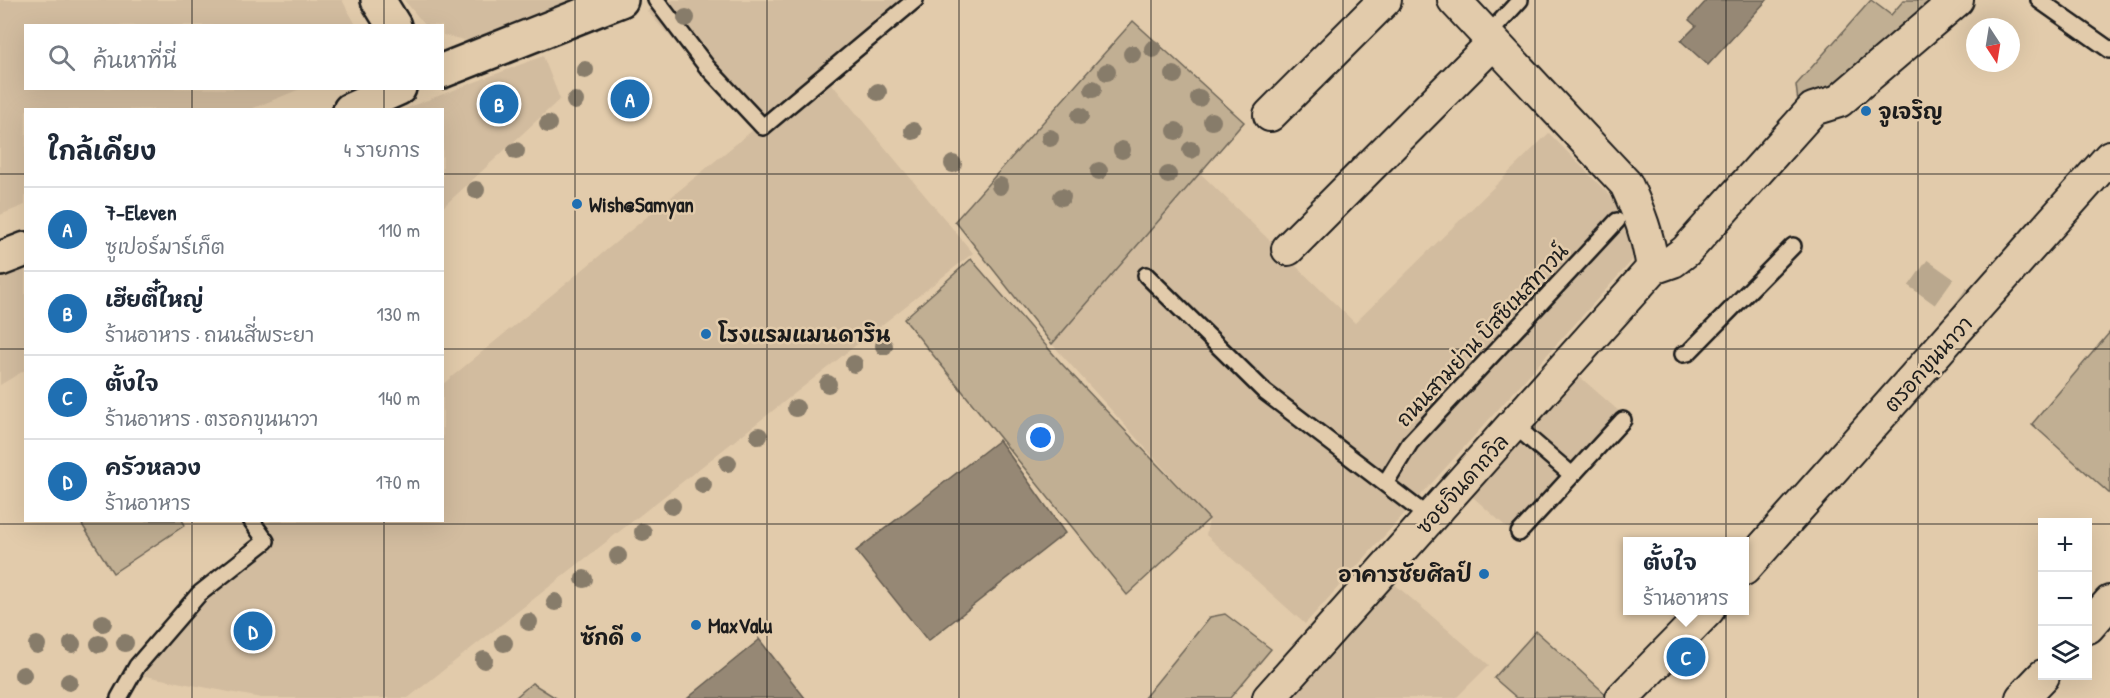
<!DOCTYPE html>
<html lang="th">
<meta charset="utf-8">
<style>
:root{--surface:#fff;--page:#f2f2f3;--text:#1f2937;--muted:#747a83;--line:#e0e1e3;--accent:#1f6fb2}
body{margin:0;font-family:"Patrick Hand","Playpen Sans Thai",sans-serif;background:var(--page);color:var(--text)}
.controls{position:absolute;right:18px;bottom:18px;display:grid;overflow:hidden;border-radius:0px;box-shadow:0 6px 24px #0002}
.controls button{width:54px;height:54px;display:grid;place-items:center;padding:0;border:0;border-bottom:2px solid var(--line);background:var(--surface);color:var(--text);font:30px sans-serif}
.compass{position:absolute;left:1966px;top:18px;width:54px;height:54px;border-radius:50%;background:var(--surface);box-shadow:0 6px 24px #0002;rotate:168deg}
.you{position:absolute;left:1041px;top:438px;width:21px;height:21px;margin:-15px;border:4px solid #fff;border-radius:50%;background:#1a73e8;box-shadow:0 0 0 9px #1a73e833}
.badge{display:grid;place-items:center;width:39px;height:39px;border-radius:50%;background:var(--accent);color:#fff;font-size:20px;font-weight:700}
.pin{position:absolute;translate:-50% -50%;border:3px solid #fff;box-shadow:0 2px 6px #0006}
.popup{position:absolute;left:1623px;top:537px;width:126px;height:78px;box-sizing:border-box;display:grid;place-content:center;border-radius:0px;background:var(--surface);filter:drop-shadow(0 2px 4px #0005);font-size:20px;white-space:nowrap;color:var(--muted)}
.popup b{font-size:22px;color:var(--text)}
.popup::after{content:'';position:absolute;left:50%;top:100%;margin-left:-12px;border:12px solid transparent;border-top-color:var(--surface)}
.list{margin:0;padding:0;list-style:none}
h2{display:flex;justify-content:space-between;align-items:center;height:78px;margin:0;padding:0 24px;font-size:26px}
h2 small{font-size:20px;font-weight:400;color:var(--muted)}
.list li{display:grid;grid-template-columns:39px 1fr auto;gap:18px;align-items:center;box-sizing:border-box;height:84px;padding:0 24px;border-top:2px solid var(--line)}
.list b{display:block;font-size:22px;white-space:nowrap}
.list p{margin:0;font-size:20px;white-space:nowrap;color:var(--muted)}
.list em{font-size:20px;font-style:normal;color:var(--muted)}
.icon{flex:none;width:33px;height:33px;fill:none;stroke:currentColor;stroke-width:2;stroke-linecap:round;stroke-linejoin:round}
.map{position:relative;flex:none;width:2110px;height:698px;overflow:hidden}
.search{position:absolute;background:var(--surface);box-shadow:0 6px 24px #0002;left:24px;top:24px;width:420px;height:66px;display:flex;align-items:center;gap:15px;box-sizing:border-box;padding:0 21px;border-radius:0px;color:var(--muted);font-size:22px}
.panel{position:absolute;background:var(--surface);box-shadow:0 6px 24px #0002;left:24px;top:108px;width:420px;height:414px;border-radius:0px}
.map>svg:first-child{display:block}
.built{fill:#d2bc9f}
.green{fill:#c1af93;stroke:#6e6658;stroke-width:1.5}
.water{fill:#968874;stroke:#655d51;stroke-width:1.5}
.lines{fill:none;stroke-linecap:round;stroke-linejoin:round}
.street-tunnel{stroke:#baa88e;stroke-width:32;stroke-dasharray:32 16;stroke-linecap:butt}
.lane-casing{stroke:#1c1c1c;stroke-width:20}
.street-casing{stroke:#1c1c1c;stroke-width:36}
.secondary-casing{stroke:#1c1c1c;stroke-width:38}
.lane{stroke:#e2cbab;stroke-width:15}
.street{stroke:#e2cbab;stroke-width:32}
.secondary{stroke:#e2cbab;stroke-width:33}
.tree{fill:#877b6a}
.grid{fill:none;stroke:#1c1c1c;stroke-width:1.5;stroke-opacity:0.55}
.poi-dot{fill:#1f6fb2;stroke:#e2cbab;stroke-width:2}
.labels{text-anchor:middle;dominant-baseline:central;stroke-width:5;stroke-linejoin:round;paint-order:stroke}
.poi-label{font-size:21px;font-weight:bold;fill:#1c1c1c;stroke:#e2cbab;text-anchor:start}
.street-label{font-size:21px;fill:#1c1c1c;stroke:#e2cbab}
</style>
<div class="map">
<svg width="2110" height="698" viewBox="0 0 2110 698">
<rect width="100%" height="100%" fill="#e2cbab"/>
<filter id="ink" filterUnits="userSpaceOnUse"><feTurbulence type="fractalNoise" baseFrequency=".0167" numOctaves="2"/><feDisplacementMap in="SourceGraphic" scale="12" xChannelSelector="R" yChannelSelector="G"/><feConvolveMatrix kernelMatrix="1 2 1 2 8 2 1 2 1" color-interpolation-filters="sRGB"/></filter>
<g filter="url(#ink)">
<g class="built">
<path d="M0,0H342L356,25L26,26V88L300,89L251,109L26,110L25,205L0,215Z"/>
<path d="M404,0H580L473,42L443,35L442,26L425,25Z"/>
<path d="M673,0H905L821,71L973,253L408,698H261L140,675L129,668L166,620L215,573L257,542L263,526L271,521L442,520L443,384L753,130L647,11Z"/>
<path d="M543,56L560,99L443,207L442,110L404,109Z"/>
<path d="M1549,133L1623,209L1637,255L1305,624L1206,535L1209,519L1052,344L1200,173L1355,323Z"/>
<path d="M25,269V370L0,385V280Z"/>
<path d="M1573,371L1629,420L1521,540L1465,490Z"/>
<path d="M1392,582L1489,665L1456,698H1286Z"/>
</g>
<g class="green">
<path d="M1871,0L1891,15L1904,0H1937L1830,92L1798,102L1796,85Z"/>
<path d="M1133,21L1244,122L1052,344L955,221Z"/>
<path d="M971,259L1061,363L1209,519L1127,595L904,319Z"/>
<path d="M2110,332V494L2032,424Z"/>
<path d="M82,520H182L185,525L113,573L81,523Z"/>
<path d="M1225,614L1271,649L1230,698H1144L1210,617Z"/>
<path d="M1536,631L1609,697L1517,698L1494,678Z"/>
<path d="M532,683L556,698H515Z"/>
</g>
<g class="water">
<path d="M1707,0H1767L1708,65L1681,41L1696,26L1689,20Z"/>
<path d="M999,440L1065,533L928,641L856,551Z"/>
<path d="M759,639L805,698H688L759,640Z"/>
</g>
<g class="lines">
<path class="street-tunnel" d="M1918,273L1974,313"/>
<defs>
<g id="lane">
<path d="M656,0L707,67L763,127L915,0"/>
<path d="M2039,0L2110,50"/>
<path d="M1487,36L1520,0"/>
<path d="M1146,275L1265,392L1431,519"/>
<path d="M1683,354L1688,353L1793,246"/>
<path d="M1514,425L1572,475"/>
<path d="M1386,482L1410,443L1617,221"/>
<path d="M1519,533L1623,420"/>
<path d="M119,698L137,666L199,594L266,541L251,520"/>
</g>
<g id="street">
<path d="M1454,0L1626,184C1639,212 1648,236 1653,268"/>
<path d="M1270,115L1385,0"/>
<path d="M1288,249L1493,43"/>
<path d="M1744,569L2110,157"/>
<path d="M2088,627L2110,602"/>
<path d="M1269,698L1653,268L1673,261L1686,251L1813,109L1839,101L1957,0"/>
<path d="M1622,698L1708,610"/>
<path d="M2022,698L2043,676"/>
</g>
<g id="secondary">
<path d="M378,0L394,26"/>
<path d="M442,71L621,0"/>
<path d="M350,110L399,88"/>
<path d="M0,259L26,249"/>
</g>
</defs>
<use href="#lane" class="lane-casing"/>
<use href="#street" class="street-casing"/>
<use href="#secondary" class="secondary-casing"/>
<use href="#lane" class="lane"/>
<use href="#street" class="street"/>
<use href="#secondary" class="secondary"/>
</g>
<g class="tree">
<circle cx="686" cy="18" r="9"/>
<circle cx="1153" cy="49" r="9"/>
<circle cx="1132" cy="54" r="9"/>
<circle cx="585" cy="70" r="9"/>
<circle cx="1107" cy="72" r="9"/>
<circle cx="1174" cy="75" r="9"/>
<circle cx="1093" cy="89" r="9"/>
<circle cx="878" cy="92" r="9"/>
<circle cx="1199" cy="98" r="9"/>
<circle cx="575" cy="101" r="9"/>
<circle cx="1080" cy="116" r="9"/>
<circle cx="1212" cy="121" r="9"/>
<circle cx="548" cy="124" r="9"/>
<circle cx="913" cy="131" r="9"/>
<circle cx="1176" cy="131" r="9"/>
<circle cx="1050" cy="138" r="9"/>
<circle cx="1122" cy="150" r="9"/>
<circle cx="1191" cy="150" r="9"/>
<circle cx="516" cy="151" r="9"/>
<circle cx="953" cy="164" r="9"/>
<circle cx="1099" cy="171" r="9"/>
<circle cx="1168" cy="175" r="9"/>
<circle cx="1000" cy="186" r="9"/>
<circle cx="476" cy="190" r="9"/>
<circle cx="1062" cy="197" r="9"/>
<circle cx="884" cy="346" r="9"/>
<circle cx="854" cy="364" r="9"/>
<circle cx="828" cy="384" r="9"/>
<circle cx="796" cy="408" r="9"/>
<circle cx="759" cy="436" r="9"/>
<circle cx="728" cy="463" r="9"/>
<circle cx="703" cy="485" r="9"/>
<circle cx="672" cy="506" r="9"/>
<circle cx="643" cy="532" r="9"/>
<circle cx="618" cy="556" r="9"/>
<circle cx="584" cy="579" r="9"/>
<circle cx="555" cy="602" r="9"/>
<circle cx="529" cy="622" r="9"/>
<circle cx="103" cy="623" r="9"/>
<circle cx="125" cy="643" r="9"/>
<circle cx="504" cy="643" r="9"/>
<circle cx="72" cy="644" r="9"/>
<circle cx="99" cy="644" r="9"/>
<circle cx="37" cy="645" r="9"/>
<circle cx="484" cy="660" r="9"/>
<circle cx="23" cy="675" r="9"/>
<circle cx="69" cy="682" r="9"/>
</g>
</g>
<path class="grid" d="M192,0V26M384,0V26M575,0V698M767,0V698M959,0V698M1151,0V698M1343,0V698M1535,0V698M1726,0V698M1918,0V698M192,88V110M384,88V110M0,174H26M442,174H2110M0,349H26M442,349H2110M192,520V698M384,520V698M0,524H2042M2088,524H2110"/>
<g class="poi-dot">
<circle cx="1866" cy="111" r="6"/>
<circle cx="577" cy="204" r="6"/>
<circle cx="706" cy="334" r="6"/>
<circle cx="1484" cy="574" r="6"/>
<circle cx="696" cy="625" r="6"/>
<circle cx="636" cy="637" r="6"/>
</g>
<g class="labels">
<g class="poi-label">
<text x="1878" y="111">จูเจริญ</text>
<text x="589" y="204">Wish@Samyan</text>
<text x="718" y="334">โรงแรมแมนดาริน</text>
<text x="1472" y="574" text-anchor="end">อาคารชัยศิลป์</text>
<text x="708" y="625">MaxValu</text>
<text x="624" y="637" text-anchor="end">ซักดี</text>
</g>
<g class="street-label">
<text transform="translate(1482 335) rotate(-47)">ถนนสามย่าน บิสซิเนสทาวน์</text>
<text transform="translate(1928 364) rotate(-48)">ตรอกขุนนาวา</text>
<text transform="translate(1462 484) rotate(-48)">ซอยจินดาถวิล</text>
</g>
</g>
</svg>
<div class="controls">
<button>+</button>
<button>−</button>
<button><svg class="icon" aria-label="layers" viewBox="0 0 24 24"><path d="M12 4l9 5-9 5-9-5zM3 14l9 5 9-5"/></svg></button>
</div>
<svg class="compass" viewBox="-18 -18 36 36"><path d="M0-13l5 13h-10z" fill="#e53935"/><path d="M0 13l5-13h-10z" fill="#747a83"/></svg>
<div class="you"></div>
<div class="pin badge" style="left:630px;top:99px">A</div>
<div class="pin badge" style="left:499px;top:104px">B</div>
<div class="pin badge" style="left:1686px;top:657px">C</div>
<div class="popup"><b>ตั้งใจ</b>ร้านอาหาร</div>
<div class="pin badge" style="left:253px;top:631px">D</div>
<div class="search"><svg class="icon" aria-label="search" viewBox="0 0 24 24"><circle cx="10" cy="10" r="6"/><path d="M15 15l6 6"/></svg>ค้นหาที่นี่</div>
<section class="panel">
<h2>ใกล้เคียง<small>4 รายการ</small></h2>
<ul class="list">
<li><span class="badge">A</span><div><b>7-Eleven</b><p>ซูเปอร์มาร์เก็ต</p></div><em>110 m</em></li>
<li><span class="badge">B</span><div><b>เฮียตี๋ใหญ่</b><p>ร้านอาหาร · ถนนสี่พระยา</p></div><em>130 m</em></li>
<li><span class="badge">C</span><div><b>ตั้งใจ</b><p>ร้านอาหาร · ตรอกขุนนาวา</p></div><em>140 m</em></li>
<li><span class="badge">D</span><div><b>ครัวหลวง</b><p>ร้านอาหาร</p></div><em>170 m</em></li>
</ul>
</section>
</div>
